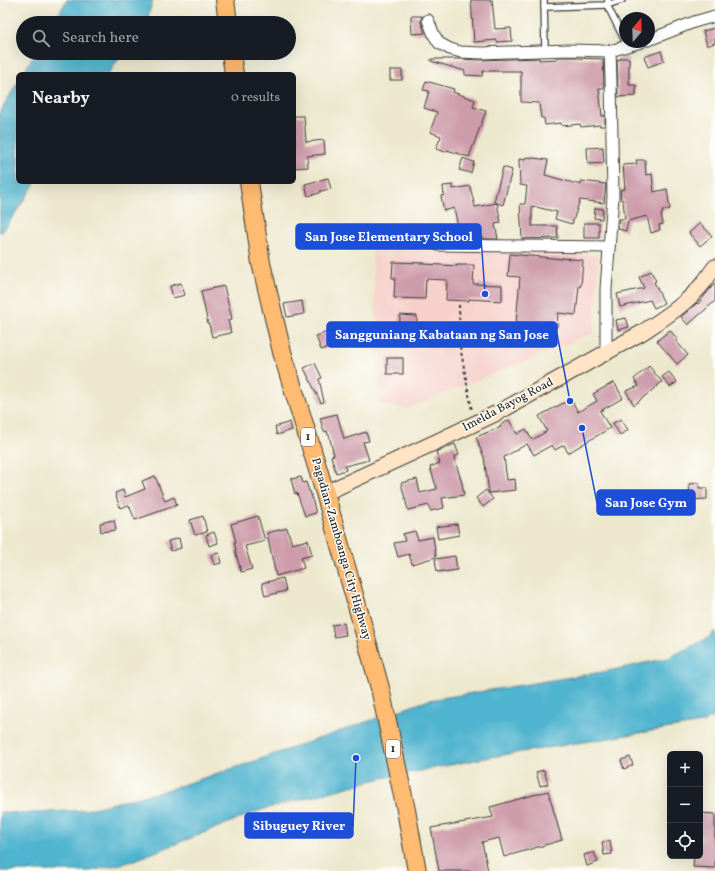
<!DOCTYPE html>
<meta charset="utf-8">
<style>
:root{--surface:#171b24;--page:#20242c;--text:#f1f3f6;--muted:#9ea1a6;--line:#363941}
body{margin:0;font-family:Vollkorn,serif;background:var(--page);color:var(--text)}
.controls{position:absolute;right:12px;bottom:12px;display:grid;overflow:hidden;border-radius:6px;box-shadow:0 4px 16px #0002}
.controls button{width:36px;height:36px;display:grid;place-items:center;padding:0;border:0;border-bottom:1px solid var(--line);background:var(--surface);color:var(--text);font:20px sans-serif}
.compass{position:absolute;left:619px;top:12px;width:36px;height:36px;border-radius:50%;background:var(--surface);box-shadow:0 4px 16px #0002;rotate:19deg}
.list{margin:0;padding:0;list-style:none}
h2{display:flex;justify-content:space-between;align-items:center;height:52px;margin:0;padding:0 16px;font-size:17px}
h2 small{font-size:13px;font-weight:400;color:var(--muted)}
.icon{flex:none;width:22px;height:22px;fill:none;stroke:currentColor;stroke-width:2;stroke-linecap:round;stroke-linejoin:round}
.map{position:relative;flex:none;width:715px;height:871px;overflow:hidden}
.search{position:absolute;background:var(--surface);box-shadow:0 4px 16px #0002;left:16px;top:16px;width:280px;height:44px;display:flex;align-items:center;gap:10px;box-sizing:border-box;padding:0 14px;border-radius:22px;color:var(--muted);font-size:15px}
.panel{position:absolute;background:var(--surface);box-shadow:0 4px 16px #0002;left:16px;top:72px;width:280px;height:112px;border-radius:6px}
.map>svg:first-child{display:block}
.built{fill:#f7d0cb}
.water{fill:#50b4cf;stroke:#366876}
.building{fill:#cd9cab}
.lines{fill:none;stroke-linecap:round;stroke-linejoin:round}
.service-casing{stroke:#3b3b37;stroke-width:8}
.minor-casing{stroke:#3b3b37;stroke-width:13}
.secondary-casing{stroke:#3b3b37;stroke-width:17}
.trunk-casing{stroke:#3b3b37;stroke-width:20}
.path{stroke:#3b3b37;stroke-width:2;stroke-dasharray:3 3;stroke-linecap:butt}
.service{stroke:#fff;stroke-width:5.5}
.minor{stroke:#fff;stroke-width:11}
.secondary{stroke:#ffe4c6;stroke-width:15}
.trunk{stroke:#febb71;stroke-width:18}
.labels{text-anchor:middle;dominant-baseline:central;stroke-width:3;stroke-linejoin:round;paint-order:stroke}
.shield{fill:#fdfcf7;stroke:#605f5e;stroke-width:1}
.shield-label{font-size:11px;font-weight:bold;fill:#1c1c1c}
.street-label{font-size:12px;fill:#1c1c1c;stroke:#fdfcf7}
.leader{fill:none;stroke:#1d4ed8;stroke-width:1.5}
.callout-dot{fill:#1d4ed8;stroke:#fdfcf7;stroke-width:1.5}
.callout{fill:#1d4ed8;stroke:#1d4ed8;stroke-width:1.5}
.callout-label{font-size:13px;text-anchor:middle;font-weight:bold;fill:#fff}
</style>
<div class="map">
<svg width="715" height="871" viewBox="0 0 715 871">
<rect width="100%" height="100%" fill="#fdfcf7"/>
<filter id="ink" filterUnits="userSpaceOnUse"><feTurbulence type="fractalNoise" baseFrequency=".025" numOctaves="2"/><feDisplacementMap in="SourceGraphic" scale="8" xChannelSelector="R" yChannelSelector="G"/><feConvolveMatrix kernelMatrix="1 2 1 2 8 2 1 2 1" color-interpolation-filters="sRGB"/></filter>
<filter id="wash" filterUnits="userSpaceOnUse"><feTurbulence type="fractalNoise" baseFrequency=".012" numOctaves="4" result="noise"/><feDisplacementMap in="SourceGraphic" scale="16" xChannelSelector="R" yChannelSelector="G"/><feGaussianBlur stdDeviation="0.9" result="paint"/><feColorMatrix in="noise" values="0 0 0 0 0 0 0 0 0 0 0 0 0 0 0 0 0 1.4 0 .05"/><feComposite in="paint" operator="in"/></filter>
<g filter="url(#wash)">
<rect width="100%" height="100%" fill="#ede8cd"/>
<path class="built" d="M372,248L599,255L594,333L407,409L380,404Z"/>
<g class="water">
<path d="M67,0H153L147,20L145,23H53Z"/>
<path d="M35,53H123L108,74H23Z"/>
<path d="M18,82V182H36L6,227L0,233V112Z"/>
<path d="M715,631V716L702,723L491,757L378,779L261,810L130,862L90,871H0V812L29,813L85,810L164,791L249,763L429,700L608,671L668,658L708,638Z"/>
</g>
<g id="blocks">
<g class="building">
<path d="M471,0H492L495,29L511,28L512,41L497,42V40L474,42Z"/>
<path d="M411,16H422L421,19V22L425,33L412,34Z"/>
<path d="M715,28V43L707,46L703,31Z"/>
<path d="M661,51L664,61L648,67L644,57Z"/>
<path d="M557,57H576V58L603,59L604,88H599L602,116H605V126H600V125L581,127L580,124L562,126L561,123L545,125L544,118H541L539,103L521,102V71H483L482,76L465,75V71L431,61V59H459L481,60L539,58V60L557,59Z"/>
<path d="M621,58H629V85H636V96L618,97L617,59L620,60Z"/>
<rect x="390" y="70" width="12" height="10"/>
<path d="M426,81L454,89L453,92L475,100L473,107L486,111L469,157L447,150L446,152L436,149L441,136L430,132L437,112L424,108L429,91L423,90Z"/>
<path d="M296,116H304L306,142L324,140L325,154L307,156L308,167L294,168V117Z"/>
<path d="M603,147L604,163L588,164L587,148Z"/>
<path d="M526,157L548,160L545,175L581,185V181L606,184L604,203L580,200L572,224L555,219L557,212L532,206V226H557L558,238L522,239L520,204H525L527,186L520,185L519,159L525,160Z"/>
<path d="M463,158L474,162L471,173L459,170Z"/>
<path d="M636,160H645L646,175L652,174L654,192L667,189L670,209L662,210L663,213L661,214L663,224L659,225L660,230L651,233L647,216L628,221L626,231L618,229L619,219H625L623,200H621L620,190L625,189L623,165L637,164Z"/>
<path d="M503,167L512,170L503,205L494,202Z"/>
<path d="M328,178L331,189L320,191V193L308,196L305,184Z"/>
<path d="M453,185V189L470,186L475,207L497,203L501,223L495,224L498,239H483V237L474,238H463L461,230L459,231L454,208L444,211L441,196L444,195L443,186Z"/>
<path d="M595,208L603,209L602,219L594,218Z"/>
<rect x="584" y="223" width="15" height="15"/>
<path d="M700,223L712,236L700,246L689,233Z"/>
<path d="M510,254L562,259V258L583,260L581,286H579L576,315L558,313L557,327L516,323L520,277L508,276Z"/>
<path d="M393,262L425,263V264L457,266V265H474L473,284L502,285V301L469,299V301L446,300L447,280L426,279L425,299L394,298L395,278H392Z"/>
<path d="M651,271L656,281L654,282L664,303L654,308L650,300L620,307L617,294L644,288L639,277Z"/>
<path d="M181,283L185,295L173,298L170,286Z"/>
<path d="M715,283V301L688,325L681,317L697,303L698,304Z"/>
<path d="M224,286L232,319L228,320L231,333L212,337L209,324H208L201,291Z"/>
<path d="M302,301L304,314L287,317L284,304Z"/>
<path d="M400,315L417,316L416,345L399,344Z"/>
<path d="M626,318L629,327L618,330L616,320Z"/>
<path d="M349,329L352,338L331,344L332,346L321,350L316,336L327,332L328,335Z"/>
<path d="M670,330L678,340L676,341L688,355L677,364L657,341Z"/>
<rect x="387" y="358" width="16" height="16"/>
<path d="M315,363L322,378L319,379L324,402L321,403L304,368Z"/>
<path d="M649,366L662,382L634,405L626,391L639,386L634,379Z"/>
<path d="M669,372L677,382L670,387L662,377Z"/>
<path d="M614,382L623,398L600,411L610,428L568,453L564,445L555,450L552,445L534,455L527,444L504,457L507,480L515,479L516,490L489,493L484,457L478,443H479L476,437L501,427L500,425L509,420L517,434L526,429L532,440L547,431L539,416L571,399L578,412L597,401L593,394Z"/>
<path d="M337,414L344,439L366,432L369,441L363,442L369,460L345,466L346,470L336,473L331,456L334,455L329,435H328L327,431L324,432L320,418Z"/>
<path d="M621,419L628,430L620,435L613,423Z"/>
<path d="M290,422L292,430L277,435L275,427Z"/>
<path d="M455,444L459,455L454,457L462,483L464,495L442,498L444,508L430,511L429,505L408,510L401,483L417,479L420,493L437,489L430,467L440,463L436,452Z"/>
<path d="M155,476L165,501L174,497L177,505L135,520L129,505L120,508L115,493L123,490L125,497L145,489L142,481Z"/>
<path d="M301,477L303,483L306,482L309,491H310L316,513L305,516L297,493L295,494L291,479Z"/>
<path d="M699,483V488H707V499L690,500L689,484Z"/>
<path d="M486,490L493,499L483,507L476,498Z"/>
<path d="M203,516L207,532L195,535L190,520Z"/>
<path d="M258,516L265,541L245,546L252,569L241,572L235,550H236L234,542H236L231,524Z"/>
<path d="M114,520L116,530L101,532L100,523Z"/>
<path d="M457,524L459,535L438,539L436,527Z"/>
<path d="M287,528L292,544L308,540L312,555L301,558L304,568L276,576L267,533Z"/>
<path d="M415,531L418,540L433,537L436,557L412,564L409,554L398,557L394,543L405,541L403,534Z"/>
<path d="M214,532L218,543L209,546L206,535Z"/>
<path d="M179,538L181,548L171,551L168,541Z"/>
<path d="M219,553L221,563L214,565L211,555Z"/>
<path d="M455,556L457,570L444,572V571L437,572L435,559Z"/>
<path d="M283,578L286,591L265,596L262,583Z"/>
<path d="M344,623L346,635L334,637L332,625Z"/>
<path d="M630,757L633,765L624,769L621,760Z"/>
<path d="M544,770L548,784L540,786L536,772Z"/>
<path d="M548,791L562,840L504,857L499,838L482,842L488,871H439L431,828L493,817L490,807Z"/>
<path d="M700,813L715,814V868L693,867L694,856H700Z"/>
<path d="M610,841L612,854L604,855L602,842Z"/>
<path d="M594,852L598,862L587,866L584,855Z"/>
</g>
</g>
</g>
<g filter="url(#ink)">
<use href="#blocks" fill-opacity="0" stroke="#3b3b37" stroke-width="1"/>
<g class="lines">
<defs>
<g id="service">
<path d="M544,0L545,50"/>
<path d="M608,0L607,5L625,41"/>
<path d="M544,7L607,5L622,0"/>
</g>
<g id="minor">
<path d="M428,20L434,35L439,43L450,49L461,52L481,53L569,50L610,51L641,42"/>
<path d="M649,40L694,22L715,16"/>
<path d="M438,245L609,247"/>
<path d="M606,352V289L613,196L611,80L610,51"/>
</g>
<path id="secondary" d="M325,493L438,441L499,412L643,332C664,318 688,303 704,282C708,277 711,272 715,267"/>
<g id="trunk">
<path d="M225,0L228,23"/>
<path d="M231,53L234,74"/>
<path d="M249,182L261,263L282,352L325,493L353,591L380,688L406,810L417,871"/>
</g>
</defs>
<use href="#service" class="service-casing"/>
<use href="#minor" class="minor-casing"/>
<use href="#secondary" class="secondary-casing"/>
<use href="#trunk" class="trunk-casing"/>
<path class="path" d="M459,305L460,346L472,411"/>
<use href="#service" class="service"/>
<use href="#minor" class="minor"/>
<use href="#secondary" class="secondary"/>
<use href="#trunk" class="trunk"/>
</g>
</g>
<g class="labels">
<g class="shield">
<rect x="301" y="428" width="14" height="18" rx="3"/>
<rect x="386" y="740" width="14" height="18" rx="3"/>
</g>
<g class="shield-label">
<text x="308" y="437">1</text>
<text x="393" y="749">1</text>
</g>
<g class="street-label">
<text transform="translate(508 405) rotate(-28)">Imelda Bayog Road</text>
<text transform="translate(341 549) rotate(74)">Pagadian-Zamboanga City Highway</text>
</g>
</g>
<path class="leader" d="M485 294L481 237M570 401L557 334M582 428L597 503M356 758L353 826"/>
<g class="callout-dot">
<circle cx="485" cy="294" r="4"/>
<circle cx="570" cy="401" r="4"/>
<circle cx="582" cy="428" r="4"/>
<circle cx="356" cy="758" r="4"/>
</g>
<g class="callout">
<rect x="296" y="224" width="185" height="25" rx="4"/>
<rect x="327" y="322" width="230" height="25" rx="4"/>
<rect x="597" y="490" width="98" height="25" rx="4"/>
<rect x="245" y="813" width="108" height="25" rx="4"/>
</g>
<g class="callout-label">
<text x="389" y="241">San Jose Elementary School</text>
<text x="442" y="339">Sangguniang Kabataan ng San Jose</text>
<text x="646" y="507">San Jose Gym</text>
<text x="299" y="830">Sibuguey River</text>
</g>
</svg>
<div class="controls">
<button>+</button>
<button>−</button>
<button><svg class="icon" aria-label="locate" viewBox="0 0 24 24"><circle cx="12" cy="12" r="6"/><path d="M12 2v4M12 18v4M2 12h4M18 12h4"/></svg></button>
</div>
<svg class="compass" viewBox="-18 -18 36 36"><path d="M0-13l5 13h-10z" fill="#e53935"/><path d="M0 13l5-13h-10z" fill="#9ea1a6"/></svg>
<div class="search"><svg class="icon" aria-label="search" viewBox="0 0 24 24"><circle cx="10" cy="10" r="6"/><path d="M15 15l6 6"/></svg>Search here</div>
<section class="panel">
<h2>Nearby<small>0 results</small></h2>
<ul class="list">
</ul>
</section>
</div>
